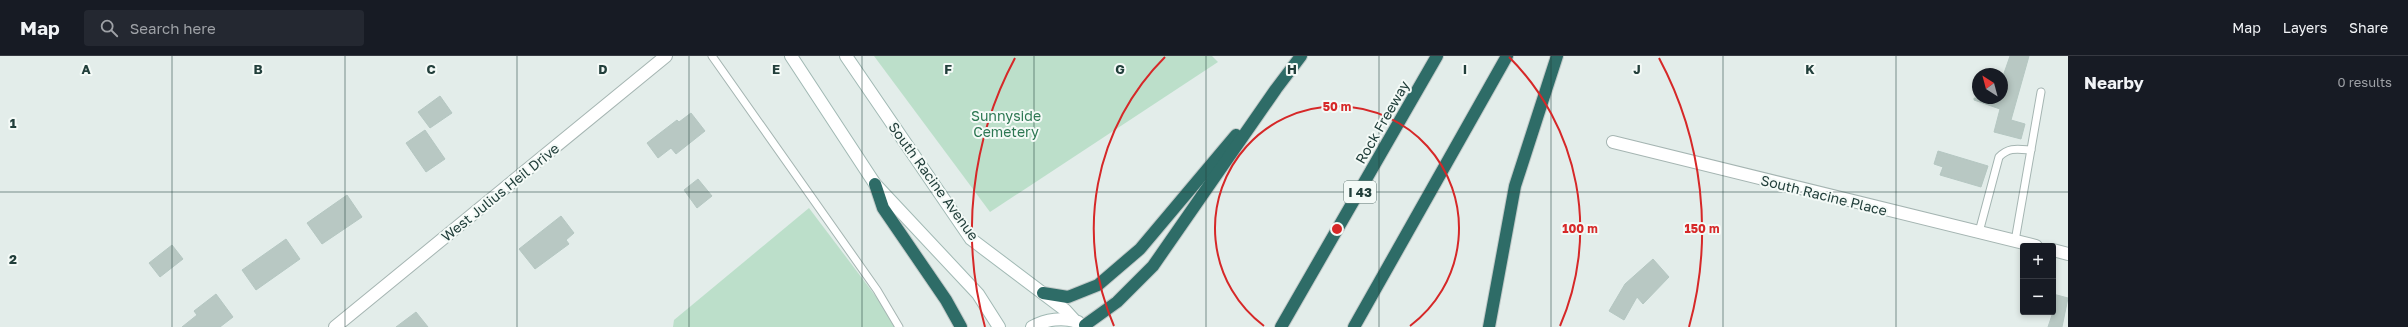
<!DOCTYPE html>
<meta charset="utf-8">
<style>
:root{--surface:#171b24;--page:#242831;--text:#f1f3f6;--muted:#9ea1a6;--line:#363941}
body{margin:0;font-family:"Golos Text",sans-serif;background:var(--page);color:var(--text)}
.controls{position:absolute;right:12px;bottom:12px;display:grid;overflow:hidden;border-radius:4px;box-shadow:0 2px 6px #0003}
.controls button{width:36px;height:36px;display:grid;place-items:center;padding:0;border:0;border-bottom:1px solid var(--line);background:var(--surface);color:var(--text);font:20px sans-serif}
.compass{position:absolute;left:1972px;top:12px;width:36px;height:36px;border-radius:50%;background:var(--surface);box-shadow:0 2px 6px #0003;rotate:324deg}
.list{margin:0;padding:0;list-style:none}
h2{display:flex;justify-content:space-between;align-items:center;height:52px;margin:0;padding:0 16px;font-size:17px}
h2 small{font-size:13px;font-weight:400;color:var(--muted)}
.icon{flex:none;width:22px;height:22px;fill:none;stroke:currentColor;stroke-width:2;stroke-linecap:round;stroke-linejoin:round}
.map{position:relative;flex:none;width:2068px;height:271px;overflow:hidden}
header{display:flex;align-items:center;gap:24px;box-sizing:border-box;height:56px;padding:0 20px;background:var(--surface);border-bottom:1px solid var(--line)}
header strong{font-size:19px}
nav{display:flex;gap:22px;margin-inline-start:auto;font-size:14px}
.search{width:280px;height:36px;background:var(--page);display:flex;align-items:center;gap:10px;box-sizing:border-box;padding:0 14px;border-radius:4px;color:var(--muted);font-size:15px}
main{display:flex}
aside{flex:1;background:var(--surface)}
.map>svg:first-child{display:block}
.green{fill:#bcdfca}
.building{fill:#b8c8c3;stroke:#b5c7c2}
.lines{fill:none;stroke-linecap:round;stroke-linejoin:round}
.service-casing{stroke:#a5b5b2;stroke-width:9}
.minor-casing{stroke:#a5b5b2;stroke-width:14}
.secondary-casing{stroke:#a1b9b4;stroke-width:14}
.motorway-casing{stroke:#c1c9c8;stroke-width:14}
.service{stroke:#fff;stroke-width:7}
.minor{stroke:#fff;stroke-width:12}
.secondary{stroke:#fff;stroke-width:12}
.motorway{stroke:#2e6c67;stroke-width:12}
.grid{fill:none;stroke:#223f3b;stroke-width:1;stroke-opacity:0.55}
.ring{fill:none;stroke:#d62828;stroke-width:2}
.labels{text-anchor:middle;dominant-baseline:central;stroke-width:4;stroke-linejoin:round;paint-order:stroke}
.shield{fill:#f4faf7;stroke:#617773;stroke-width:1}
.shield-label{font-size:13px;font-weight:bold;fill:#223f3b}
.park-label{font-size:14px;fill:#2c7752;stroke:#f4faf7}
.street-label{font-size:14px;fill:#223f3b;stroke:#f4faf7}
.grid-label{font-size:13px;text-anchor:middle;font-weight:bold;fill:#223f3b;stroke:#f4faf7;stroke-width:4;stroke-linejoin:round;paint-order:stroke}
.centre{fill:#d62828;stroke:#f4faf7;stroke-width:2}
.ring-label{font-size:12px;text-anchor:middle;font-weight:bold;fill:#d62828;stroke:#f4faf7;stroke-width:4;stroke-linejoin:round;paint-order:stroke}
</style>
<header>
<strong>Map</strong>
<div class="search"><svg class="icon" aria-label="search" viewBox="0 0 24 24"><circle cx="10" cy="10" r="6"/><path d="M15 15l6 6"/></svg>Search here</div>
<nav><a>Map</a><a>Layers</a><a>Share</a></nav>
</header>
<main>
<div class="map">
<svg width="2068" height="271" viewBox="0 0 2068 271">
<rect width="100%" height="100%" fill="#e3edea"/>
<g class="green">
<path d="M874,0H1212L1218,6L990,156Z"/>
<path d="M809,152L899,271H673L674,264Z"/>
</g>
<g class="building">
<path d="M2010,0H2029L2011,64L2025,68L2021,83L1994,76L2000,53L1974,44V42H2002V23Z"/>
<path d="M440,40L452,57L430,72L418,56Z"/>
<path d="M691,57L705,75L676,98L671,92L658,102L647,87L677,64L679,66Z"/>
<path d="M425,74L445,103L426,116L406,87Z"/>
<path d="M1938,95L1988,110L1981,131L1940,119L1943,111L1934,108Z"/>
<path d="M698,123L712,140L697,152L684,134Z"/>
<path d="M347,139L362,161L322,188L307,167Z"/>
<path d="M561,160L574,177L566,184L569,188L535,213L519,193Z"/>
<path d="M286,183L300,203L256,234L242,214Z"/>
<path d="M172,189L183,203L160,221L149,207Z"/>
<path d="M1653,203L1669,221L1643,248L1637,241L1624,264L1609,255L1625,228Z"/>
<path d="M216,238L233,261L220,271H182L197,259L194,255Z"/>
<path d="M2053,238L2068,242L2062,271H2048L2053,256Z"/>
<path d="M416,256L428,271H396Z"/>
</g>
<g class="lines">
<defs>
<g id="service">
<path d="M712,0L877,234L899,271"/>
<path d="M1979,176L1999,101C2009,91 2017,93 2031,94"/>
<path d="M2015,185L2041,36"/>
</g>
<g id="minor">
<path d="M1613,86L2036,190"/>
<path d="M2053,194L2068,198"/>
<path d="M335,271L666,0"/>
</g>
<g id="secondary">
<path d="M791,0L875,128L978,238L999,271"/>
<path d="M846,0L971,183L1065,254L1075,265"/>
<path d="M1032,271C1046,263 1063,261 1078,266"/>
</g>
<g id="motorway">
<path d="M875,128L883,152L946,244L961,271"/>
<path d="M1043,237L1068,241L1098,229L1140,193L1236,79"/>
<path d="M1085,269L1117,246L1153,210L1276,33L1301,0"/>
<path d="M1281,271L1437,0"/>
<path d="M1354,271L1507,0"/>
<path d="M1489,271L1515,130L1557,0"/>
</g>
</defs>
<use href="#service" class="service-casing"/>
<use href="#minor" class="minor-casing"/>
<use href="#secondary" class="secondary-casing"/>
<use href="#motorway" class="motorway-casing"/>
<use href="#service" class="service"/>
<use href="#minor" class="minor"/>
<use href="#secondary" class="secondary"/>
<use href="#motorway" class="motorway"/>
</g>
<path class="grid" d="M172,0V271M345,0V271M517,0V271M689,0V271M862,0V271M1034,0V271M1206,0V271M1379,0V271M1551,0V271M1723,0V271M1896,0V271M0,136H2068"/>
<g class="ring">
<path d="M1264 270A122 122 0 1 1 1410 270"/>
<path d="M1114 270A243 243 0 0 1 1165 1M1509 1A243 243 0 0 1 1560 270"/>
<path d="M985 271A365 365 0 0 1 1015 2M1659 2A365 365 0 0 1 1689 271"/>
</g>
<g class="labels">
<rect class="shield" x="1344" y="125" width="32" height="22" rx="3"/>
<g class="shield-label">
<text x="1360" y="136">I 43</text>
</g>
<g class="park-label">
<text x="1006" y="59">Sunnyside<tspan x="1006" dy="16">Cemetery</tspan></text>
</g>
<g class="street-label">
<text transform="translate(1382 66) rotate(-60)">Rock Freeway</text>
<text transform="translate(934 125) rotate(54)">South Racine Avenue</text>
<text transform="translate(500 136) rotate(-39)">West Julius Heil Drive</text>
<text transform="translate(1824 139) rotate(14)">South Racine Place</text>
</g>
</g>
<g class="grid-label">
<text x="86" y="18">A</text>
<text x="258" y="18">B</text>
<text x="431" y="18">C</text>
<text x="603" y="18">D</text>
<text x="776" y="18">E</text>
<text x="948" y="18">F</text>
<text x="1120" y="18">G</text>
<text x="1292" y="18">H</text>
<text x="1465" y="18">I</text>
<text x="1637" y="18">J</text>
<text x="1810" y="18">K</text>
<text x="13" y="72">1</text>
<text x="13" y="208">2</text>
</g>
<circle cx="1337" cy="173" r="6" class="centre"/>
<g class="ring-label">
<text x="1337" y="55">50 m</text>
<text x="1580" y="177">100 m</text>
<text x="1702" y="177">150 m</text>
</g>
</svg>
<div class="controls">
<button>+</button>
<button>−</button>
</div>
<svg class="compass" viewBox="-18 -18 36 36"><path d="M0-13l5 13h-10z" fill="#e53935"/><path d="M0 13l5-13h-10z" fill="#9ea1a6"/></svg>
</div>
<aside>
<h2>Nearby<small>0 results</small></h2>
<ul class="list">
</ul>
</aside>
</main>
